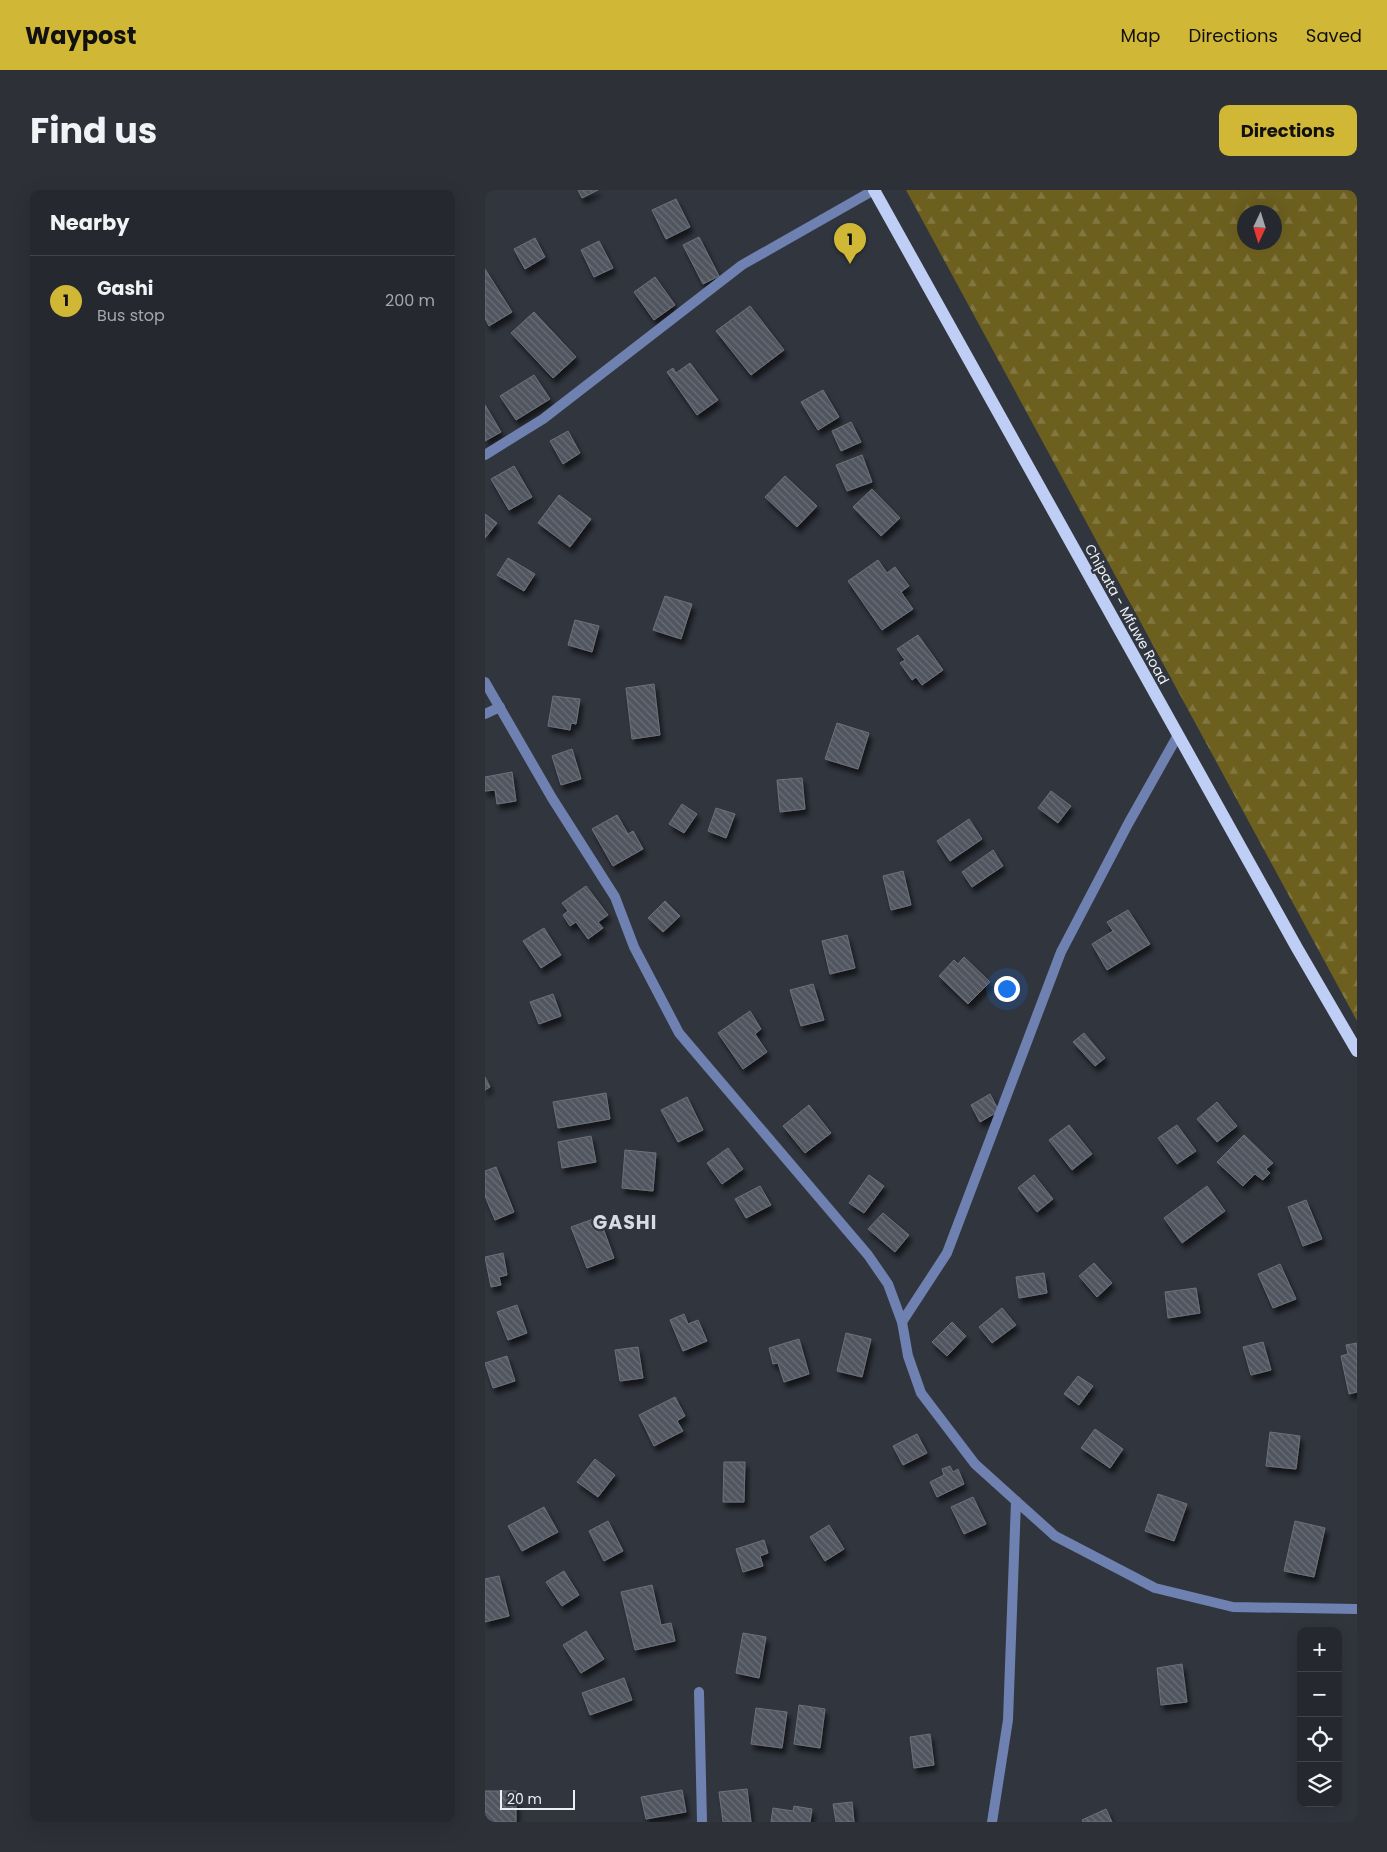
<!DOCTYPE html>
<meta charset="utf-8">
<style>
:root{--surface:#25282e;--page:#2d3036;--text:#f1f3f6;--muted:#a3a6aa;--line:#42444a;--accent:#d1b736}
body{margin:0;font-family:Poppins,sans-serif;background:var(--page);color:var(--text)}
.controls{position:absolute;right:15px;bottom:15px;display:grid;overflow:hidden;border-radius:10px;box-shadow:0 5px 20px #0002}
.controls button{width:45px;height:45px;display:grid;place-items:center;padding:0;border:0;border-bottom:1px solid var(--line);background:var(--surface);color:var(--text);font:25px sans-serif}
.compass{position:absolute;left:752px;top:15px;width:45px;height:45px;border-radius:50%;background:var(--surface);box-shadow:0 5px 20px #0002;rotate:184deg}
.scale{position:absolute;left:15px;bottom:12px;width:75px;box-sizing:border-box;padding-left:5px;border:2px solid #eceff5;border-top:0;font-size:14px;line-height:18px;white-space:nowrap;color:#eceff5;-webkit-text-stroke:4px #31353e;paint-order:stroke}
.you{position:absolute;left:521px;top:798px;width:18px;height:18px;margin:-12px;border:4px solid #fff;border-radius:50%;background:#1a73e8;box-shadow:0 0 0 8px #1a73e833}
.badge{display:grid;place-items:center;width:32px;height:32px;border-radius:50%;background:var(--accent);color:#111;font-size:16px;font-weight:700}
.pin{position:absolute;translate:-50% -41px;filter:drop-shadow(0 1px 2px #0008)}
.pin::after{content:'';position:absolute;top:26px;width:18px;height:15px;background:inherit;clip-path:polygon(0 0,100% 0,50% 100%)}
.list{margin:0;padding:0;list-style:none}
h2{display:flex;justify-content:space-between;align-items:center;height:65px;margin:0;padding:0 20px;font-size:21px}
h2 small{font-size:16px;font-weight:400;color:var(--muted)}
.list li{display:grid;grid-template-columns:32px 1fr auto;gap:15px;align-items:center;box-sizing:border-box;height:90px;padding:0 20px;border-top:1px solid var(--line)}
.list b{display:block;font-size:19px;white-space:nowrap}
.list p{margin:0;font-size:16px;white-space:nowrap;color:var(--muted)}
.list em{font-size:16px;font-style:normal;color:var(--muted)}
.icon{flex:none;width:28px;height:28px;fill:none;stroke:currentColor;stroke-width:2;stroke-linecap:round;stroke-linejoin:round}
.map{position:relative;flex:none;width:872px;height:1632px;overflow:hidden;border-radius:10px}
header{display:flex;align-items:center;gap:30px;box-sizing:border-box;height:70px;padding:0 25px;background:var(--accent);color:#111}
header strong{font-size:24px}
nav{display:flex;gap:28px;margin-inline-start:auto;font-size:18px}
.intro{display:flex;align-items:center;justify-content:space-between;box-sizing:border-box;height:120px;padding:0 30px}
h1{margin:0;font-size:35px}
.button{padding:12px 22px;border-radius:10px;background:var(--accent);color:#111;font-size:18px;font-weight:700}
main{display:flex;gap:30px;padding:0 30px}
aside{flex:1;background:var(--surface);border-radius:10px;box-shadow:0 5px 20px #0002}
.map>svg:first-child{display:block}
.forest{fill:url(#forest-firs);fill-rule:evenodd}
.building{fill:url(#building-back-hatch);stroke:#6c717b;filter:url(#shadow)}
.lines{fill:none;stroke-linecap:round;stroke-linejoin:round}
.street{stroke:#6f81b0;stroke-width:10}
.primary{stroke:#bfcef5;stroke-width:12}
.labels{text-anchor:middle;dominant-baseline:central;stroke-width:4.5;stroke-linejoin:round;paint-order:stroke}
.street-label{font-size:14px;fill:#eceff5;stroke:#31353e}
.district-label{font-size:19px;font-weight:bold;letter-spacing:1px;fill:#d6dbe6;stroke:#31353e}
</style>
<header>
<strong>Waypost</strong>
<nav><a>Map</a><a>Directions</a><a>Saved</a></nav>
</header>
<div class="intro"><h1>Find us</h1><a class="button">Directions</a></div>
<main>
<aside>
<h2>Nearby<small></small></h2>
<ul class="list">
<li><span class="badge">1</span><div><b>Gashi</b><p>Bus stop</p></div><em>200 m</em></li>
</ul>
</aside>
<div class="map">
<svg width="872" height="1632" viewBox="0 0 872 1632">
<defs>
<pattern id="forest-firs" width="22" height="20" patternUnits="userSpaceOnUse" patternTransform="scale(1.25)"><rect width="22" height="20" fill="#6d601f"/><path d="M5 1l3.5 6h-7zM16 11l3.5 6h-7z" fill="#827740"/></pattern>
<pattern id="building-back-hatch" width="6" height="6" patternUnits="userSpaceOnUse" patternTransform="scale(1.25)"><rect width="6" height="6" fill="#51555f"/><path d="M-1 5l2 2M0 0l6 6M5-1l2 2" fill="none" stroke="#6a6e77"/></pattern>
<filter id="shadow"><feDropShadow dx="3" dy="5.5" stdDeviation="2.5" flood-color="#0009"/></filter>
</defs>
<rect width="100%" height="100%" fill="#31353e"/>
<path class="forest" d="M421,0H872V831ZM759,22H789V52H759Z"/>
<g class="building">
<path d="M93,0H113L97,8Z"/>
<path d="M191,9L205,37L181,49L167,20Z"/>
<path d="M214,47L234,86L218,94L198,55Z"/>
<path d="M50,48L60,67L40,79L29,59Z"/>
<path d="M114,51L128,78L109,87L96,60Z"/>
<path d="M0,79L27,122L4,136L0,128Z"/>
<path d="M170,87L190,115L169,130L149,102Z"/>
<path d="M265,116L299,160L266,185L231,141Z"/>
<path d="M49,122L91,167L68,188L26,143Z"/>
<path d="M205,173L233,210L212,225L182,182L188,178L191,183Z"/>
<path d="M49,185L65,209L31,230L15,206Z"/>
<path d="M338,200L354,227L333,240L316,212Z"/>
<path d="M0,215L16,242L0,251Z"/>
<path d="M366,232L376,252L356,261L347,241Z"/>
<path d="M83,241L95,263L78,274L65,251Z"/>
<path d="M377,265L387,292L362,301L351,275Z"/>
<path d="M29,276L47,307L24,320L6,289Z"/>
<path d="M300,286L332,316L312,337L280,307Z"/>
<path d="M387,299L415,328L396,346L368,317Z"/>
<path d="M74,305L106,329L85,357L53,333Z"/>
<path d="M0,324L12,333L0,348Z"/>
<path d="M23,368L50,384L39,401L12,385Z"/>
<path d="M393,370L402,383L410,377L424,396L416,402L428,419L397,440L363,391Z"/>
<path d="M180,406L207,414L196,449L168,440Z"/>
<path d="M90,430L114,436L107,462L83,455Z"/>
<path d="M433,445L458,480L437,495L431,487L427,490L415,473L420,470L412,459Z"/>
<path d="M169,494L175,545L147,549L141,498Z"/>
<path d="M68,506L95,509L91,534L86,533L85,540L63,536Z"/>
<path d="M352,533L384,543L373,579L340,569Z"/>
<path d="M87,559L96,589L76,595L67,566Z"/>
<path d="M27,582L31,611L12,614L10,600L0,601V587Z"/>
<path d="M317,588L320,619L295,622L292,590Z"/>
<path d="M566,601L586,616L573,633L553,618Z"/>
<path d="M197,614L212,624L199,643L184,634Z"/>
<path d="M231,618L250,624L241,648L223,641Z"/>
<path d="M132,625L143,644L148,641L158,659L128,676L107,639Z"/>
<path d="M484,629L497,649L465,671L452,651Z"/>
<path d="M508,660L518,676L487,697L477,682Z"/>
<path d="M418,681L426,715L406,720L398,686Z"/>
<path d="M101,696L123,725L113,732L118,738L103,749L91,732L85,736L78,725L83,721L77,713Z"/>
<path d="M180,711L195,726L178,742L163,728Z"/>
<path d="M643,720L665,754L622,780L607,754L628,741L622,732Z"/>
<path d="M59,738L76,765L56,778L38,751Z"/>
<path d="M362,745L370,778L345,784L337,751Z"/>
<path d="M479,767L505,792L483,814L454,786L469,770L473,774Z"/>
<path d="M328,794L339,830L316,836L305,800Z"/>
<path d="M68,804L76,826L54,834L45,812Z"/>
<path d="M265,821L276,839L270,844L282,862L258,879L233,843Z"/>
<path d="M599,843L620,868L610,876L588,852Z"/>
<path d="M0,887L5,897L0,900Z"/>
<path d="M121,903L125,929L73,938L68,912Z"/>
<path d="M505,904L514,921L495,932L486,915Z"/>
<path d="M202,907L218,940L193,952L176,920Z"/>
<path d="M732,912L752,936L732,952L712,929Z"/>
<path d="M324,915L346,943L320,963L298,936Z"/>
<path d="M584,935L607,964L587,980L564,950Z"/>
<path d="M692,935L711,961L692,974L673,948Z"/>
<path d="M759,945L788,973L781,979L785,983L778,990L770,984L758,996L732,972Z"/>
<path d="M106,946L111,972L77,978L73,952Z"/>
<path d="M243,958L258,979L237,994L222,973Z"/>
<path d="M140,960L171,963L168,1001L137,998Z"/>
<path d="M11,977L29,1022L10,1030L0,1006V981Z"/>
<path d="M384,985L399,996L379,1023L364,1013Z"/>
<path d="M549,985L568,1009L552,1022L533,998Z"/>
<path d="M275,996L286,1015L261,1028L250,1009Z"/>
<path d="M722,996L740,1021L697,1053L679,1028Z"/>
<path d="M821,1010L837,1049L818,1056L803,1017Z"/>
<path d="M398,1023L424,1045L410,1062L383,1039Z"/>
<path d="M114,1027L129,1068L102,1078L86,1037Z"/>
<path d="M18,1063L22,1085L14,1087L16,1095L6,1097L0,1067Z"/>
<path d="M609,1073L627,1093L612,1107L594,1086Z"/>
<path d="M795,1074L811,1109L788,1118L773,1084Z"/>
<path d="M559,1083L562,1103L534,1108L531,1087Z"/>
<path d="M711,1098L715,1123L683,1128L680,1102Z"/>
<path d="M32,1115L42,1143L23,1150L12,1122Z"/>
<path d="M517,1118L531,1135L507,1153L494,1137Z"/>
<path d="M199,1124L203,1134L213,1130L222,1151L198,1161L185,1130Z"/>
<path d="M467,1132L481,1146L462,1166L447,1152Z"/>
<path d="M361,1143L386,1149L377,1187L352,1181Z"/>
<path d="M314,1149L324,1184L299,1192L293,1173L288,1174L284,1158Z"/>
<path d="M778,1152L786,1180L766,1185L758,1157Z"/>
<path d="M872,1153V1202L864,1204L856,1166L863,1164L861,1155Z"/>
<path d="M153,1157L158,1188L135,1191L130,1160Z"/>
<path d="M22,1166L30,1191L8,1198L0,1173Z"/>
<path d="M593,1186L608,1196L594,1215L579,1204Z"/>
<path d="M190,1207L200,1226L192,1231L198,1241L169,1256L154,1225Z"/>
<path d="M610,1239L638,1259L625,1278L596,1258Z"/>
<path d="M785,1242L815,1246L811,1279L781,1276Z"/>
<path d="M432,1244L442,1263L418,1275L408,1256Z"/>
<path d="M110,1269L130,1285L113,1307L92,1292Z"/>
<path d="M239,1272H260L259,1312H238Z"/>
<path d="M465,1276L468,1282L473,1279L479,1294L452,1307L445,1292L459,1285L457,1279Z"/>
<path d="M673,1304L702,1314L689,1351L660,1341Z"/>
<path d="M488,1307L501,1334L479,1344L466,1317Z"/>
<path d="M59,1317L73,1342L37,1361L23,1336Z"/>
<path d="M123,1331L138,1361L119,1371L104,1341Z"/>
<path d="M810,1331L840,1338L829,1387L799,1381Z"/>
<path d="M344,1335L359,1359L340,1371L325,1347Z"/>
<path d="M279,1350L283,1363L275,1366L278,1376L258,1382L251,1359Z"/>
<path d="M79,1381L94,1405L77,1416L61,1392Z"/>
<path d="M14,1386L24,1426L0,1432V1389Z"/>
<path d="M167,1395L176,1435L186,1433L190,1451L150,1460L136,1402Z"/>
<path d="M101,1441L119,1469L96,1483L78,1455Z"/>
<path d="M258,1443L281,1447L274,1488L251,1483Z"/>
<path d="M697,1474L702,1512L676,1515L672,1478Z"/>
<path d="M139,1488L147,1510L105,1525L97,1503Z"/>
<path d="M314,1515L340,1519L335,1558L309,1554Z"/>
<path d="M271,1518L302,1522L297,1558L266,1554Z"/>
<path d="M445,1544L449,1575L429,1578L425,1547Z"/>
<path d="M262,1599L266,1632H238L234,1602Z"/>
<path d="M197,1600L201,1622L161,1629L156,1607Z"/>
<rect x="0" y="1601" width="31" height="31"/>
<path d="M367,1612L369,1632H351L348,1614Z"/>
<path d="M309,1616L327,1619L325,1632H286L288,1618L308,1621Z"/>
<path d="M621,1619L627,1632H598L597,1630Z"/>
</g>
<g class="lines">
<g class="street">
<path d="M0,265L58,229L257,75L389,0"/>
<path d="M0,492L67,608L130,707L149,757L194,843L383,1065L403,1094L417,1132L423,1166L436,1203L490,1274L570,1346L670,1398L748,1417L872,1419"/>
<path d="M0,524L15,517"/>
<path d="M417,1132L462,1063L576,762L643,634L693,545"/>
<path d="M214,1502L217,1632"/>
<path d="M507,1632L523,1530L531,1311"/>
</g>
<path class="primary" d="M389,0L812,758L872,861"/>
</g>
<g class="labels">
<g class="street-label">
<text transform="translate(642 424) rotate(61)">Chipata - Mfuwe Road</text>
</g>
<g class="district-label">
<text x="140" y="1032">GASHI</text>
</g>
</g>
</svg>
<div class="controls">
<button>+</button>
<button>−</button>
<button><svg class="icon" aria-label="locate" viewBox="0 0 24 24"><circle cx="12" cy="12" r="6"/><path d="M12 2v4M12 18v4M2 12h4M18 12h4"/></svg></button>
<button><svg class="icon" aria-label="layers" viewBox="0 0 24 24"><path d="M12 4l9 5-9 5-9-5zM3 14l9 5 9-5"/></svg></button>
</div>
<svg class="compass" viewBox="-18 -18 36 36"><path d="M0-13l5 13h-10z" fill="#e53935"/><path d="M0 13l5-13h-10z" fill="#a3a6aa"/></svg>
<div class="scale">20 m</div>
<div class="you"></div>
<div class="pin badge" style="left:365px;top:74px">1</div>
</div>
</main>
